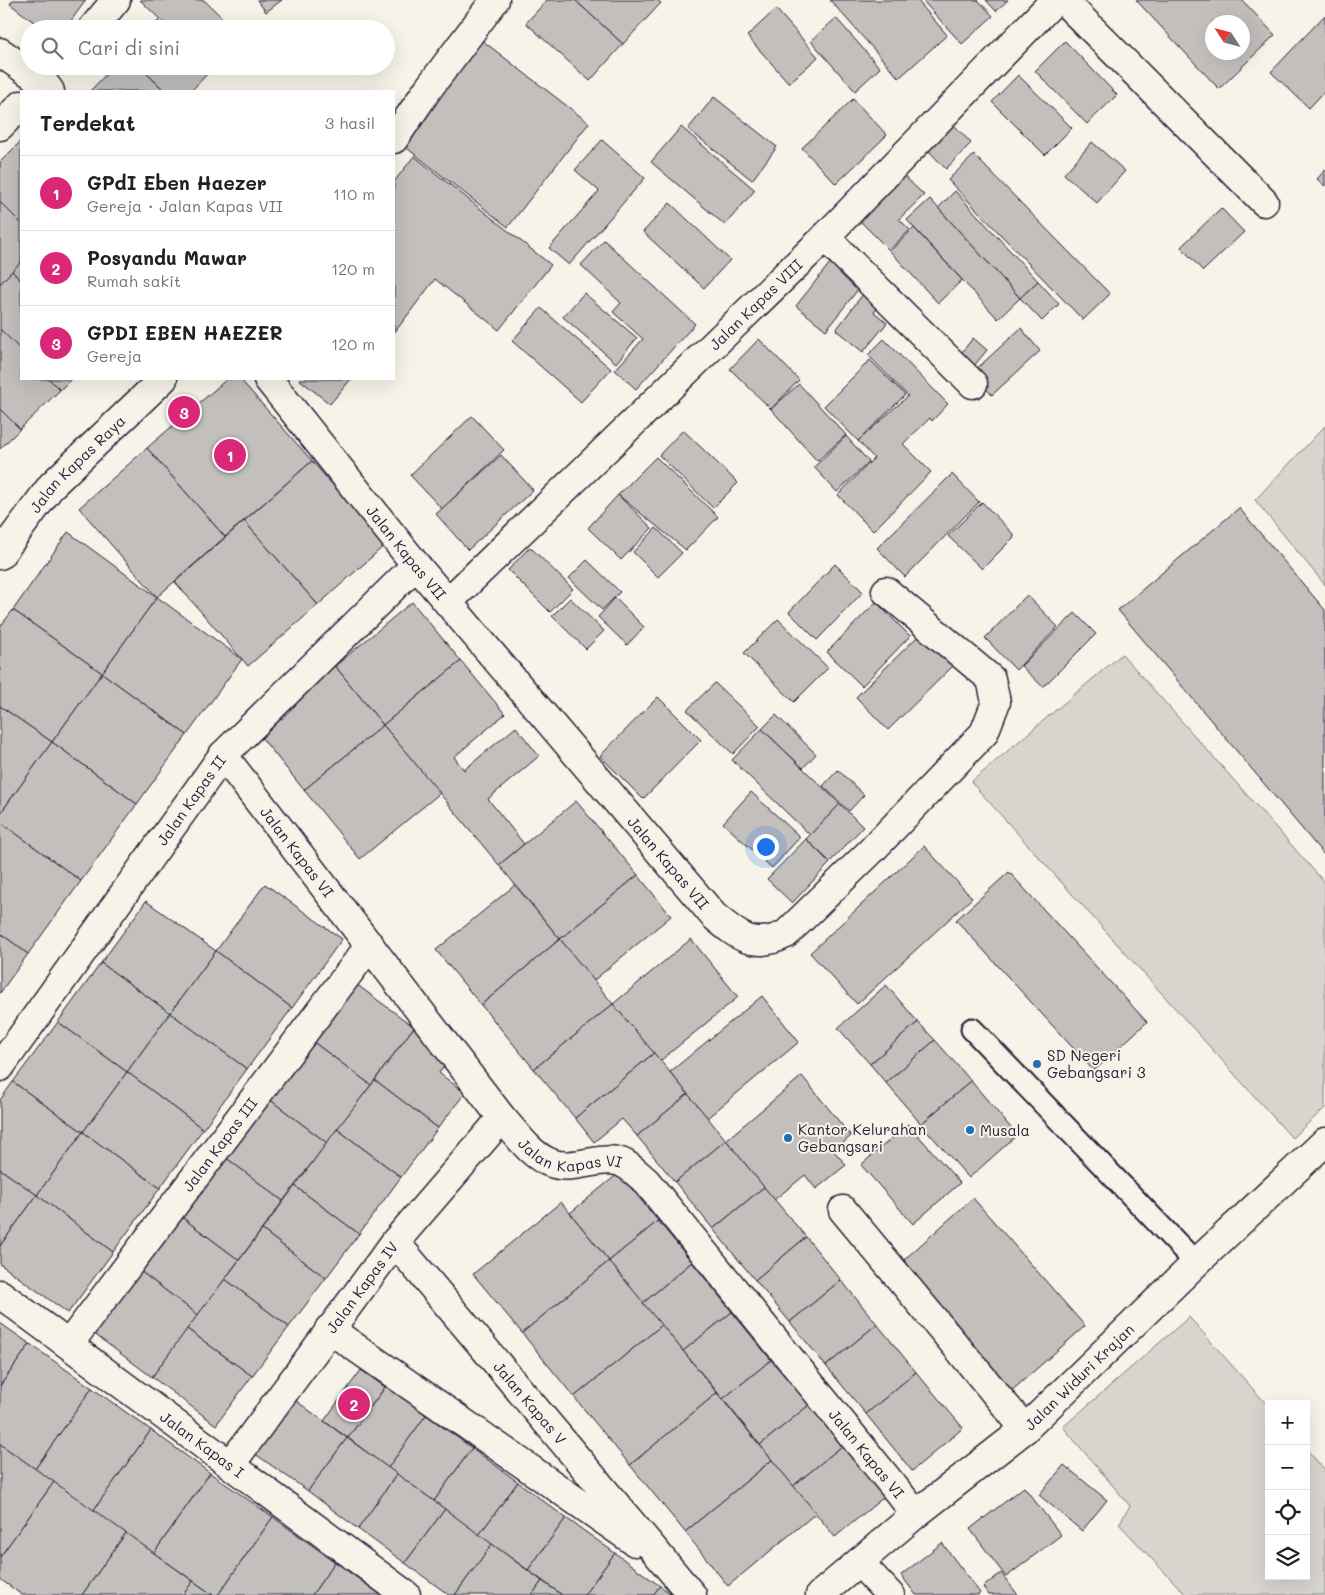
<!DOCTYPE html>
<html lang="id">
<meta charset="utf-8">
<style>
:root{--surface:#fff;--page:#f2f2f2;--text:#202124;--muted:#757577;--line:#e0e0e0;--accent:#db2777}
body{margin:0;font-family:Mali,sans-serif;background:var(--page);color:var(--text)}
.controls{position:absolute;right:15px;bottom:15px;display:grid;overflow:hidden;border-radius:0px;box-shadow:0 5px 20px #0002}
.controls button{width:45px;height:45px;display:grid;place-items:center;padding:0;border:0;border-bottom:1px solid var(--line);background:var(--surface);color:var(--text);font:25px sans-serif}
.compass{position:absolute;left:1205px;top:15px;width:45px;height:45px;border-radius:50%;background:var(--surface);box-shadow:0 5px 20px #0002;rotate:306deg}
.you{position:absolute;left:765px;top:846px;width:18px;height:18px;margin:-12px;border:4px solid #fff;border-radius:50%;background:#1a73e8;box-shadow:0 0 0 8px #1a73e833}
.badge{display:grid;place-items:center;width:32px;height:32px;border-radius:50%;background:var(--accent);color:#fff;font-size:16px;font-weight:700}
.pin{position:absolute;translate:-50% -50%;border:2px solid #fff;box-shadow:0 1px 5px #0006}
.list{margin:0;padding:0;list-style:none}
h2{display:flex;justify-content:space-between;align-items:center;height:65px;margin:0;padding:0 20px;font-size:21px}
h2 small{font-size:16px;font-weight:400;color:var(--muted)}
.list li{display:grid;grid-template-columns:32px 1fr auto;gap:15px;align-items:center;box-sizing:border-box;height:75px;padding:0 20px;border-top:1px solid var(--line)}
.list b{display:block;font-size:19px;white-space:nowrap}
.list p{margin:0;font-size:16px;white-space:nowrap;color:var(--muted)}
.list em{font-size:16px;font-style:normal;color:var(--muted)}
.icon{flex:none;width:28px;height:28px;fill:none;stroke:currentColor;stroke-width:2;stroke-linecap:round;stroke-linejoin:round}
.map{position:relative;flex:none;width:1325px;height:1595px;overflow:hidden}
.search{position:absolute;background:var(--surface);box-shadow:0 5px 20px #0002;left:20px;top:20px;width:375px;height:55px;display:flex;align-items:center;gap:12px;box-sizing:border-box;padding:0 18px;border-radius:28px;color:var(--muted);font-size:19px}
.panel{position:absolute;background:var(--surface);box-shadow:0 5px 20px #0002;left:20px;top:90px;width:375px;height:290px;border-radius:0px}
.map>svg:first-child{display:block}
.green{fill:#d8d5cf;stroke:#7d7c85}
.building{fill:#c2bfbd;stroke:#22223b;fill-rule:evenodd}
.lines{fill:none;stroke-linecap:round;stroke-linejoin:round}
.service-casing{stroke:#22223b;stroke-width:25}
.minor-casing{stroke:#22223b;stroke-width:31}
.service{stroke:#f7f3e8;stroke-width:21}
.minor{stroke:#f7f3e8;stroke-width:28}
.poi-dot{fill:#1f6fb2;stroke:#f7f3e8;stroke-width:2}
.labels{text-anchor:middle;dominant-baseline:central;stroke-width:4;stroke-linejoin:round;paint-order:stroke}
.street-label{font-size:15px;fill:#22223b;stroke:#f7f3e8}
.poi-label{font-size:15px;fill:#22223b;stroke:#f7f3e8;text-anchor:start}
</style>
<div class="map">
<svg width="1325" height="1595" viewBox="0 0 1325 1595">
<rect width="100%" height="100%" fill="#f7f3e8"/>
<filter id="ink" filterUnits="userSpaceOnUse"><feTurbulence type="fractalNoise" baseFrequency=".02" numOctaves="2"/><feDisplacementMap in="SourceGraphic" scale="10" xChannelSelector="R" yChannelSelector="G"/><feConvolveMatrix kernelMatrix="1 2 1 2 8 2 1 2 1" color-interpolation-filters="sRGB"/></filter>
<g filter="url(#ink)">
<g class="green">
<path d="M1325,426V585L1255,500Z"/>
<path d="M1122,654L1325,883V1108L1292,1138L971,782Z"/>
<path d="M1189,1317L1269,1407V1576H1306V1449L1325,1470V1595H1186L1119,1524L1130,1506L1063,1427Z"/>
</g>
<g class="building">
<path d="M13,0H86L65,29H43L10,4Z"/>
<path d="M140,0H204L234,29H170Z"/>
<path d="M257,0H282L266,12Z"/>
<path d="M547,0H575L623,44L590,81L526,23Z"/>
<path d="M575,0H657L661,3L623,44Z"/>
<path d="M830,0H917L947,35L899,78Z"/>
<path d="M922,0H978L993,16L962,44Z"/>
<path d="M986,0H1008L996,11Z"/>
<path d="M1136,0H1242L1275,35L1219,89ZM1212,22H1242V52H1212Z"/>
<path d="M776,9L818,57L789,83L747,36Z"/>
<path d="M1325,15V91L1309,108L1271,72Z"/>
<path d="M836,18L880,68L855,91L811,41Z"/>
<path d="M160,19L170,29H150Z"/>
<path d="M479,38L589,123L508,227L399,142Z"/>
<path d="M1065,41L1117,95L1087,124L1035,71Z"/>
<path d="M114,66H139L165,91H90Z"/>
<path d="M139,66H209L212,69L191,91H165Z"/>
<path d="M1018,75L1072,128L1045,155L992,102Z"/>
<path d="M714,97L777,147L752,180L688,129Z"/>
<path d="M853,99L887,135L836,184L802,148Z"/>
<path d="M954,125L971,143L946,169L928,150Z"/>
<path d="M681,127L755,190L725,225L651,162Z"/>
<path d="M602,140L645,178L569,265L549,248L599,191L575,170Z"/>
<path d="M21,141V223L0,202V162Z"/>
<path d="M1092,142L1125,171L1097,203L1064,174Z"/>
<path d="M974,155L1110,294L1083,320L948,180Z"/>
<path d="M414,156L551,265L499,330L435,279L394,333V182Z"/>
<path d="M1325,170V186L1317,179Z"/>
<path d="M902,174L924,195L899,219L910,230L889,250L857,218Z"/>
<path d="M955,191L1038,281L1020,298L938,208Z"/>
<path d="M930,199L1020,298L998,319L907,220Z"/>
<path d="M0,202L21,223V262L0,284Z"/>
<path d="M670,203L730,260L704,288L643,232Z"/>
<path d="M1221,208L1244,232L1203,271L1181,247Z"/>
<path d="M914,228L962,280L938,303L890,251Z"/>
<path d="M604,240L695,324L636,389L615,370L643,339L613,312L621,303L581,265Z"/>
<path d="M21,262V281L12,271Z"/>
<path d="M830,263L860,287L826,330L796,306Z"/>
<path d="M12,271L21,281V350L0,329V284Z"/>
<path d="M1038,281L1059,304L1042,321L1020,298Z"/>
<path d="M584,293L637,338L616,363L563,317Z"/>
<path d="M863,294L879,306L874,312L887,323L863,352L836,330Z"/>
<path d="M541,308L611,369L581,402L512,341Z"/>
<path d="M1021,328L1040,351L992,395L972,373Z"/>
<path d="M0,329L21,350V379H49L60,390L20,429L0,409Z"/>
<path d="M973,338L987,350L969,372L955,361Z"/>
<path d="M759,339L799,380L771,409L730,369Z"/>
<path d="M884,339L948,404L932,421L930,418L903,444L931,472L873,531L838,495L874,458L858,441L908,396L868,355Z"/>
<path d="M870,360L905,395L858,441L824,406Z"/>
<path d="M49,379H71L60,390Z"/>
<path d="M227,379H240L312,461L225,537L147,448Z"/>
<path d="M299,379H351L330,404Z"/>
<path d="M799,384L846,435L817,461L771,409Z"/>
<path d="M0,409L20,429L0,449Z"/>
<path d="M472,416L504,450L442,509L410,475Z"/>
<path d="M683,430L738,483L713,508L659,455Z"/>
<path d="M846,436L869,462L837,492L814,467Z"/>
<path d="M147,448L225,537L157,597L79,508Z"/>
<path d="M501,455L533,490L468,550L436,514Z"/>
<path d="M656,457L718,517L686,550L618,495Z"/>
<path d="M312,461L385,545L318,605L244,521Z"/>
<path d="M952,474L979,502L905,577L877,548Z"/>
<path d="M618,495L652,528L621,560L588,528Z"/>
<path d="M982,502L1015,536L982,569L948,536Z"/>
<path d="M1239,508L1325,610V856L1118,610Z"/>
<path d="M244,521L318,605L248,666L175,582Z"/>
<path d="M656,528L682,553L658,577L633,552Z"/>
<path d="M68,532L157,597L102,673L13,610Z"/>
<path d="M530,547L573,589L550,612L508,570Z"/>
<path d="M587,560L620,592L602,610L569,578Z"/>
<path d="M835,564L863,592L817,640L789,612Z"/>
<path d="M1027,595L1058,627L1016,670L985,638Z"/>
<path d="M157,597L242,659L187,735L102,673Z"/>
<path d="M570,598L604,631L586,649L552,616Z"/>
<path d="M615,598L644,627L627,645L598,617Z"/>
<path d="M412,602L461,661L383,725L335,666Z"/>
<path d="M876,602L910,636L862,686L827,652Z"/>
<path d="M13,610L102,673L52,742L0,706V627Z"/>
<path d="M1075,613L1096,634L1043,687L1021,666Z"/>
<path d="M778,619L828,668L794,702L744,653Z"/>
<path d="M923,631L955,664L888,730L856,697Z"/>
<path d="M461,661L505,714L454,757L464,770L516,727L539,756L488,799L524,844L499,865L383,725Z"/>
<path d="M335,666L383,725L304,790L256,731Z"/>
<path d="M102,673L187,735L137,804L52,742Z"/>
<path d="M715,683L760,726L733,754L687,710Z"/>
<path d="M658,697L701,740L643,799L600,756Z"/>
<path d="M0,706L52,742L0,814Z"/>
<path d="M776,715L816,754L803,768L762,729Z"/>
<path d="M383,725L440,793L360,859L304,790Z"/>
<path d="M762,729L840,804L810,835L732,760Z"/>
<path d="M52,742L137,804L81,881L0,822V814Z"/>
<path d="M838,770L864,795L849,811L823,786Z"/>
<path d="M751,792L800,837L772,868L723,823Z"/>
<path d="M576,801L638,875L560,939L499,865Z"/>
<path d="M840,804L863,827L830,862L806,839Z"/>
<path d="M0,822L81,881L28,954L0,933Z"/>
<path d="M806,839L830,863L792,903L767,879Z"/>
<path d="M924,846L972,898L857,1004L810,953Z"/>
<path d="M1009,872L1147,1022L1094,1071L956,920Z"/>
<path d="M638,875L671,916L593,981L560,939Z"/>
<path d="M265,884L342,939L292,1008L216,951Z"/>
<path d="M515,885L560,939L481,1005L436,950Z"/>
<path d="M146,901L216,951L170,1013L101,963Z"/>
<path d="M0,933L28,954L0,993Z"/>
<path d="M560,939L613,1004L534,1069L481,1005Z"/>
<path d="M691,939L738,997L660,1061L613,1004Z"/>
<path d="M216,951L292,1008L247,1069L170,1013Z"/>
<path d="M101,963L170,1013L127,1072L58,1022Z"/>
<path d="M356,984L414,1027L371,1085L312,1041Z"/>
<path d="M886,985L918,1022L870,1064L838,1028Z"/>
<path d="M762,996L799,1042L707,1118L670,1072Z"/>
<path d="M613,1004L654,1053L575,1118L534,1069Z"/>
<path d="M170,1013L247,1069L203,1129L127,1072Z"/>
<path d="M58,1022L127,1072L83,1132L13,1082Z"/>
<path d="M918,1022L935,1040L886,1083L870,1064Z"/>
<path d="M414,1027L452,1056L439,1073L465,1093L438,1128L375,1080Z"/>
<path d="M935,1040L971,1081L921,1124L886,1083Z"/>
<path d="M312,1041L371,1085L327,1143L269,1099Z"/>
<path d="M654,1053L688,1094L637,1136L622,1119L594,1142L575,1118Z"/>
<path d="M127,1072L203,1129L160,1188L83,1132Z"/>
<path d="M802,1076L851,1136L834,1151L846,1165L816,1189L805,1175L774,1200L726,1140Z"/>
<path d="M375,1080L438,1128L401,1177L337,1129Z"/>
<path d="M971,1081L1017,1135L969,1178L921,1124Z"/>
<path d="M13,1082L83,1132L37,1195L0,1169V1100Z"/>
<path d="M688,1094L726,1140L675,1182L637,1136Z"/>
<path d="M269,1099L327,1143L283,1201L225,1157Z"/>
<path d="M908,1124L960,1183L913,1224L861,1165Z"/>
<path d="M337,1129L401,1177L359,1234L295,1186Z"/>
<path d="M83,1132L160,1188L113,1252L37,1195Z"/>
<path d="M726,1140L764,1187L713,1229L675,1182Z"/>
<path d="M225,1157L283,1201L239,1260L180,1216Z"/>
<path d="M0,1169L37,1195L0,1246Z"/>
<path d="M619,1173L658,1221L609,1261L570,1213Z"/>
<path d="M295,1186L359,1234L326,1278L262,1230Z"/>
<path d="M764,1187L806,1237L755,1280L713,1229Z"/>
<path d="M37,1195L113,1252L68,1313L0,1264V1246Z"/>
<path d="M973,1198L1085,1326L1008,1394L896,1267Z"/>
<path d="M561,1202L609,1261L522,1333L473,1274Z"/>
<path d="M180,1216L239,1260L198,1315L140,1271Z"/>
<path d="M658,1221L692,1262L643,1303L609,1261Z"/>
<path d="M262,1230L326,1278L289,1327L225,1279Z"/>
<path d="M806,1237L841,1280L790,1322L755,1280Z"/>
<path d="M609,1261L662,1325L574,1397L522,1333Z"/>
<path d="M692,1262L732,1312L683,1351L643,1303Z"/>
<path d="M140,1271L198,1315L152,1377L93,1333Z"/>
<path d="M225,1279L289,1327L252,1376L187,1329Z"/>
<path d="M841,1280L877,1324L826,1366L790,1322Z"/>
<path d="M732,1312L771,1360L723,1399L683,1351Z"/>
<path d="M0,1323L30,1344L0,1386Z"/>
<path d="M877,1324L916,1372L866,1414L826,1366Z"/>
<path d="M662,1325L717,1393L630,1465L574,1397Z"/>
<path d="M187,1329L252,1376L216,1425L152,1377Z"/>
<path d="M30,1344L92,1388L35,1469L0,1444V1386Z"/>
<path d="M771,1360L809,1405L760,1445L723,1399Z"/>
<path d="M361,1370L385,1387L348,1438L324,1421Z"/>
<path d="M916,1372L963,1428L912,1471L866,1414Z"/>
<path d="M386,1386L426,1415L388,1468L348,1438Z"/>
<path d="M92,1388L151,1430L93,1511L35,1469Z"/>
<path d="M717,1393L772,1460L685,1532L630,1465Z"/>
<path d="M288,1395L347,1438L308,1491L248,1449Z"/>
<path d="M809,1405L842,1446L793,1486L760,1445Z"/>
<path d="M426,1415L472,1448L434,1501L388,1468Z"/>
<path d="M151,1430L210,1473L154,1553L93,1511Z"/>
<path d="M347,1438L397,1474L358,1529L308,1491Z"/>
<path d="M0,1444L54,1482L0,1557Z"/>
<path d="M842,1446L884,1497L835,1537L793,1486Z"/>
<path d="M472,1448L518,1482L479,1535L434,1501Z"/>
<path d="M772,1460L816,1513L728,1586L685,1532Z"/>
<path d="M1064,1465L1107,1500L1082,1531L1039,1495Z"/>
<path d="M210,1473L273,1517L218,1595H213L154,1553Z"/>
<path d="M397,1474L445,1509L405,1563L358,1529Z"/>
<path d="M54,1482L126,1533L82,1595H22L0,1579V1557Z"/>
<path d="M518,1482L566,1518L528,1570L479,1535Z"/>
<path d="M1024,1487L1061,1535L1006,1577L970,1529Z"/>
<path d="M445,1509L492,1544L455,1595H449L405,1563Z"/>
<path d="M273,1517L335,1562L312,1595H218Z"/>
<path d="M566,1518L615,1553L584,1595H562L528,1570Z"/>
<path d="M126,1533L193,1581L183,1595H82Z"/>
<path d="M942,1543L980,1593L978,1595H916L901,1575Z"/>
<path d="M492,1544L542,1581L532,1595H455Z"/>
<path d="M615,1553L660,1586L653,1595H584Z"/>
<path d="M335,1562L381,1595H312Z"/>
<path d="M1001,1573L1018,1595H989L983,1587Z"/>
<path d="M193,1581L213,1595H183Z"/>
<path d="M542,1581L562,1595H532Z"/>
<path d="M660,1586L673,1595H653Z"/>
</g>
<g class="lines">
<defs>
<path id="service" d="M972,1029L1196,1263"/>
<g id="minor">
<path d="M1063,0L1264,202"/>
<path d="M92,29L116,0"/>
<path d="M0,52L44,83L50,91"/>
<path d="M0,126L21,105"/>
<path d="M394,139L428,89L495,0"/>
<path d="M825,237L973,384"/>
<path id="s1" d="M268,379L416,565L714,916C739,937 754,950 786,934L871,851L984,733L996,702L991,679L886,591"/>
<path id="s2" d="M0,555L52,485L163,379"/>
<path id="s3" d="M448,602L825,237L1055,0"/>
<path id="s4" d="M223,755L502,1118C517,1134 530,1155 551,1163C572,1171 597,1157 617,1161C628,1163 637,1174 646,1181L916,1514"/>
<path id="s5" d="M0,1067L223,755L416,565"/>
<path d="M843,1210L1025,1429"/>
<path id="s6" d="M395,1242L692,1595"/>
<path id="s7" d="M0,1294L406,1595"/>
<path d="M329,1329L635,1542"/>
<path id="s8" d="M69,1344L370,945"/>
<path id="s9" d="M231,1464L395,1242L502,1118"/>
<path d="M859,1562L890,1595"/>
<path id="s10" d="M820,1595L916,1514L1025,1429L1196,1263L1325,1142"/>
</g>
</defs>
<use href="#service" class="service-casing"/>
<use href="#minor" class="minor-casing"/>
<use href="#service" class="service"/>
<use href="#minor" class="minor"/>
</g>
</g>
<g class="poi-dot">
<circle cx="1037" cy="1064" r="5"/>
<circle cx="970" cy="1130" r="5"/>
<circle cx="788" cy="1138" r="5"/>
</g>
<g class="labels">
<g class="street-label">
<text stroke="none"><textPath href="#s3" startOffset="428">Jalan Kapas VIII</textPath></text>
<text stroke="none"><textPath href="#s2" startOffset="120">Jalan Kapas Raya</textPath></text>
<text stroke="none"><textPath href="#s1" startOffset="222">Jalan Kapas VII</textPath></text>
<text stroke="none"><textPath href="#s5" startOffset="328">Jalan Kapas II</textPath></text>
<text stroke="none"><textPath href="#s4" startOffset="122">Jalan Kapas VI</textPath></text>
<text stroke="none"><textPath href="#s1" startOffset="628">Jalan Kapas VII</textPath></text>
<text stroke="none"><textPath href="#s8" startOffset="250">Jalan Kapas III</textPath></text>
<text stroke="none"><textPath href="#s4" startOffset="542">Jalan Kapas VI</textPath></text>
<text stroke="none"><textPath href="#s9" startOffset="220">Jalan Kapas IV</textPath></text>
<text stroke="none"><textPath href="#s10" startOffset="339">Jalan Widuri Krajan</textPath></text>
<text stroke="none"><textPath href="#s6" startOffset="210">Jalan Kapas V</textPath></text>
<text stroke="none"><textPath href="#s7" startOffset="252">Jalan Kapas I</textPath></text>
<text stroke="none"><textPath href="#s4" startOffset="978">Jalan Kapas VI</textPath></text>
</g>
<g class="poi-label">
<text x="1047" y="1055">SD Negeri<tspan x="1047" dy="17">Gebangsari 3</tspan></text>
<text x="798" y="1129">Kantor Kelurahan<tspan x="798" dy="17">Gebangsari</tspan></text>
<text x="980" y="1130">Musala</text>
</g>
</g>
</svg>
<div class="controls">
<button>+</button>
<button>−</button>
<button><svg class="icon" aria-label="locate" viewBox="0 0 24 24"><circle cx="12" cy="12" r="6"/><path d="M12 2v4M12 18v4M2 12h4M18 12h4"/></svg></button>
<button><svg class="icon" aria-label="layers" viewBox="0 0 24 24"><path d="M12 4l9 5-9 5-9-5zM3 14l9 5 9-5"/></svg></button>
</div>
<svg class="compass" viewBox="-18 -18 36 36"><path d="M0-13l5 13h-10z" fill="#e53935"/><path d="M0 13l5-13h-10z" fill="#757577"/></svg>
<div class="you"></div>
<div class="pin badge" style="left:230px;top:455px">1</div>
<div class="pin badge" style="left:354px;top:1404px">2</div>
<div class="pin badge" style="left:184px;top:412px">3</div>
<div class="search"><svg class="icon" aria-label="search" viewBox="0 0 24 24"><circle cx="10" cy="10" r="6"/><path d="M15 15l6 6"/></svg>Cari di sini</div>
<section class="panel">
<h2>Terdekat<small>3 hasil</small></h2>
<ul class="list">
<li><span class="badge">1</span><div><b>GPdI Eben Haezer</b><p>Gereja · Jalan Kapas VII</p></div><em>110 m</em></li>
<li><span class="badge">2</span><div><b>Posyandu Mawar</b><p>Rumah sakit</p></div><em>120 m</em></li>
<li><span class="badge">3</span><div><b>GPDI EBEN HAEZER</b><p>Gereja</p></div><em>120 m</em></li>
</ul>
</section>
</div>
